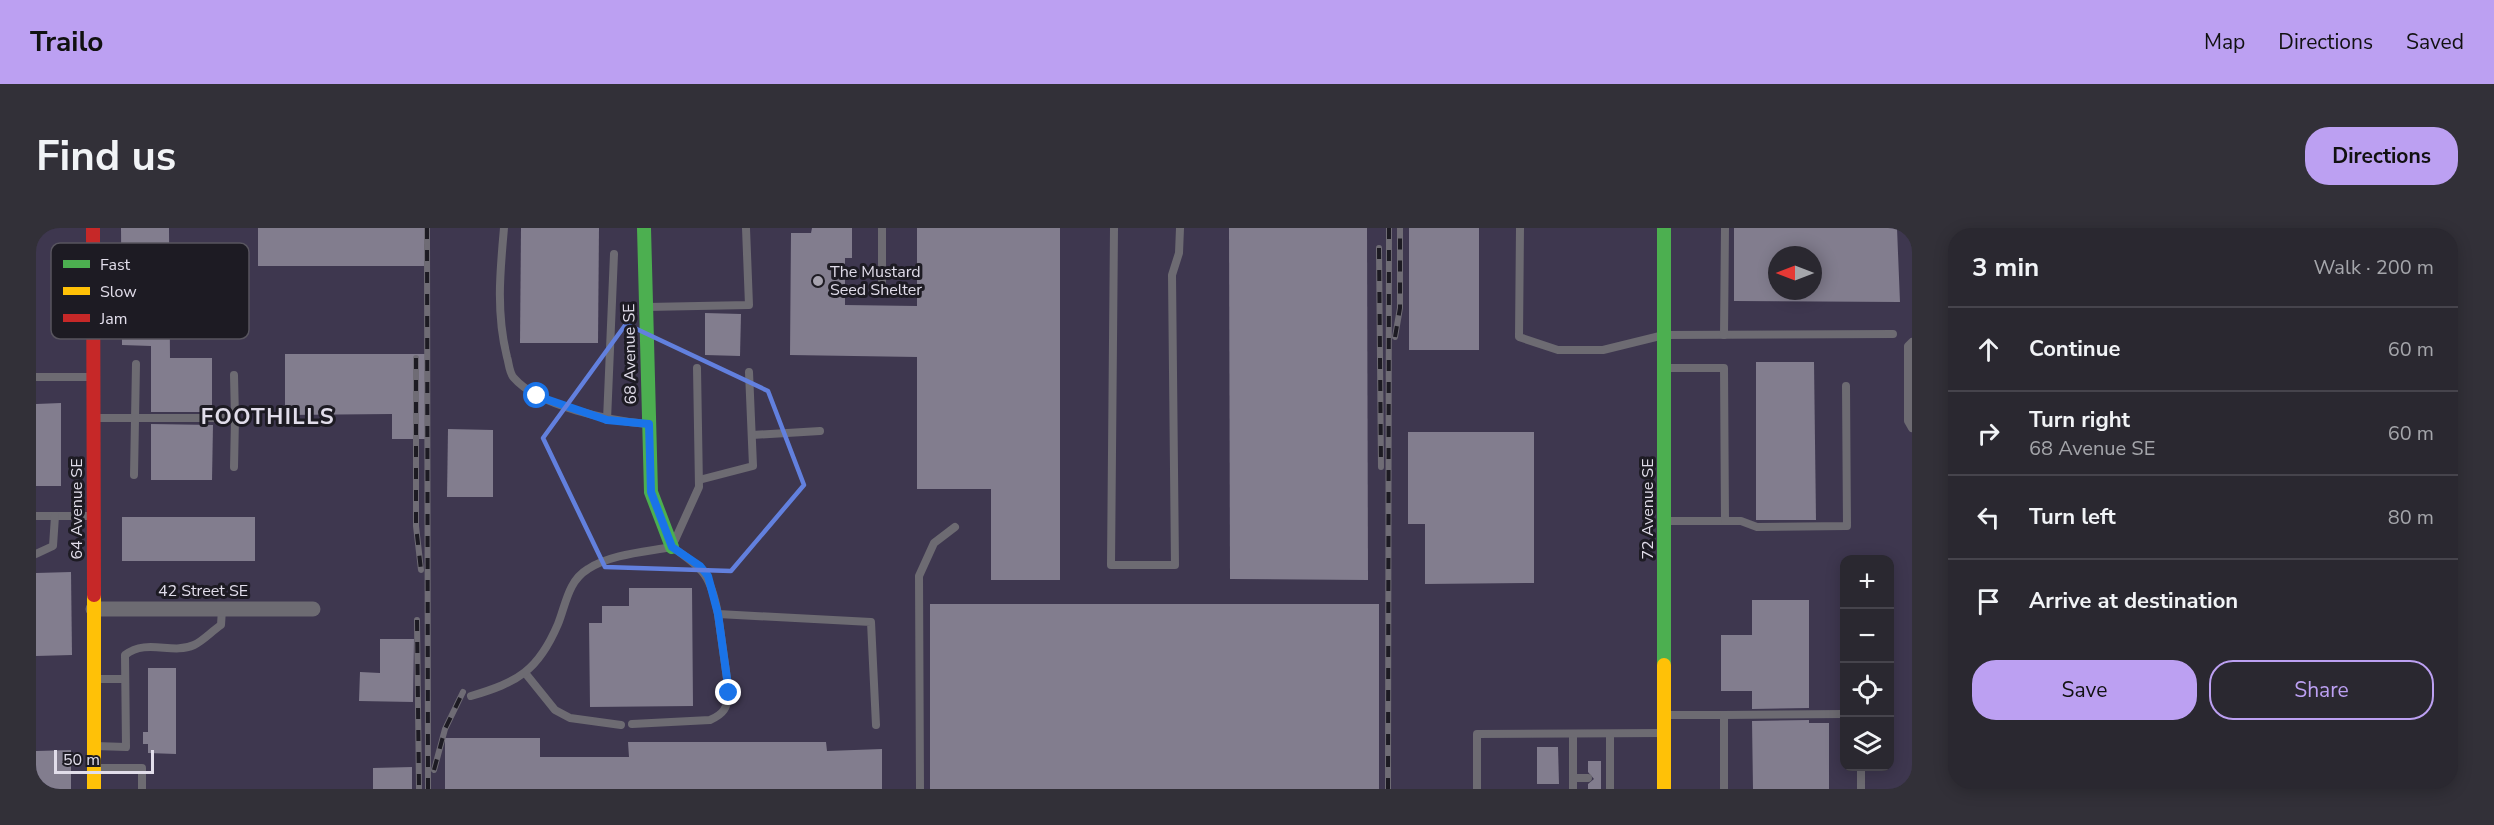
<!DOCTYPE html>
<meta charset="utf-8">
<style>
:root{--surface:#2a2830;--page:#323038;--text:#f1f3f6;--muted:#a5a6ab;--line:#46444c;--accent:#bca0f2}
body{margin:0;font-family:"Nunito Sans",sans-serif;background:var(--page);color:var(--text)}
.controls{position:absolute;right:18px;bottom:18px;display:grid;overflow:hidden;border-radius:12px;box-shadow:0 3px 15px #0003}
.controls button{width:54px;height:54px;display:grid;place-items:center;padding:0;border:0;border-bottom:2px solid var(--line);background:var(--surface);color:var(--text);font:30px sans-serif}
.compass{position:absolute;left:1732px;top:18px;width:54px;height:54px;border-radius:50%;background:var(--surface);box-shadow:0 3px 15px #0003;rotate:270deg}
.scale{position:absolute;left:18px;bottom:15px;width:100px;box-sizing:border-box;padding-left:6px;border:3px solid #e1ddea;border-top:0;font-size:16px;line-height:21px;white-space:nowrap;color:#e1ddea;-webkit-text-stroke:4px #1d1b23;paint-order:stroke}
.stop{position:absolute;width:18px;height:18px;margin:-14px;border:4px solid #1a73e8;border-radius:50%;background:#fff}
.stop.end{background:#1a73e8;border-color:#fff;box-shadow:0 2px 6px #0008}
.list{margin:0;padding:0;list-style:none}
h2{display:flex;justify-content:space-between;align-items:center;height:78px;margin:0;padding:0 24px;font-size:26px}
h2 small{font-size:20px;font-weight:400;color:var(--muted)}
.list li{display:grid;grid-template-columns:39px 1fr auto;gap:18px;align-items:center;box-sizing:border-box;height:84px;padding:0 24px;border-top:2px solid var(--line)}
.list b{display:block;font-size:22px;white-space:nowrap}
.list p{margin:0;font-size:20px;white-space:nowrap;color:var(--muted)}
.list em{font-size:20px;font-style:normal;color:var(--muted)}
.actions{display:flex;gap:12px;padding:18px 24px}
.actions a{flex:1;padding:14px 0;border:2px solid var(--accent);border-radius:24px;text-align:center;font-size:21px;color:var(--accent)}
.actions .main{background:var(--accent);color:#111}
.icon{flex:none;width:33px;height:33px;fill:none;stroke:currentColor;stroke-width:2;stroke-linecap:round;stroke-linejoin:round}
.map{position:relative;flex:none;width:1876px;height:561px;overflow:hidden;border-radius:24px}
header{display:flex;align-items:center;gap:36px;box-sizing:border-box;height:84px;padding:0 30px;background:var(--accent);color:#111}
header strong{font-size:28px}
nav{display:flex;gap:33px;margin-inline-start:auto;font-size:21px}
.intro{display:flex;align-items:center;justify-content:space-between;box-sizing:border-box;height:144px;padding:0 36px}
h1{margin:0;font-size:42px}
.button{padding:15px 27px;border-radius:24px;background:var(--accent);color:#111;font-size:21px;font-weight:700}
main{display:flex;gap:36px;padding:0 36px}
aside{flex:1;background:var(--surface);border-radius:24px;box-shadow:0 3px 15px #0003}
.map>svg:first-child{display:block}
.built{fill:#3e374f;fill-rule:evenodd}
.building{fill:#827d8e;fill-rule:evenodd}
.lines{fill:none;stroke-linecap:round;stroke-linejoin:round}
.lane{stroke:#6d6b72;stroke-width:8}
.street{stroke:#6d6b72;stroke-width:15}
.fast{stroke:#4caf50;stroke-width:14}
.slow{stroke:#ffc107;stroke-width:14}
.jam{stroke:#c62828;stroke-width:14}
.rail-casing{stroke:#6f6c75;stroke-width:6}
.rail{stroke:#1d1b23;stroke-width:4;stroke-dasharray:11;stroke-linecap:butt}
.route{stroke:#1a73e8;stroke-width:8}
.marked{fill:none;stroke:#6280de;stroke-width:4.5;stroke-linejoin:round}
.poi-dot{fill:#a6a2ae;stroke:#1d1b23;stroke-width:2}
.labels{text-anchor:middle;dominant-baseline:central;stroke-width:6;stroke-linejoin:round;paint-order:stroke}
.poi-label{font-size:16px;fill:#e1ddea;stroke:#1d1b23;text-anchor:start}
.street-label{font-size:16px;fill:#e1ddea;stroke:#1d1b23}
.district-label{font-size:22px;font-weight:bold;letter-spacing:1.5px;fill:#e1ddea;stroke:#1d1b23}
.key{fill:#1d1b23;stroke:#58555f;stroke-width:1.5}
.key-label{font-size:16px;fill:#e1ddea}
</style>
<header>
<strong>Trailo</strong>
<nav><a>Map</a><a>Directions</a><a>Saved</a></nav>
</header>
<div class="intro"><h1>Find us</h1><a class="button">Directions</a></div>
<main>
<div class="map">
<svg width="1876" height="561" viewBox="0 0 1876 561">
<rect width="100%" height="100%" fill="#383540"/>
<path class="built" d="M0,0H1876V561H0ZM1741,27H1777V63H1741ZM1808,332H1854V538H1808Z"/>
<g class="building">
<path d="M85,0H133L134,130H176V184H115V118L86,117Z"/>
<rect x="222" y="0" width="166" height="38"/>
<path d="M485,0H563L562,115H484Z"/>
<path d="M776,0H816V30H809V77L881,78V0H1024V352H955V261H881V129L754,127L755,5H775Z"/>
<path d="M1193,0H1331L1332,352L1194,351Z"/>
<rect x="1373" y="0" width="70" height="122"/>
<path d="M1698,0H1861L1864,74L1698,73ZM1741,27H1777V63H1741Z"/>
<path d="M669,85L705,86L704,128L669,127Z"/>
<path d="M249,126H390L391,211H356V186L249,187Z"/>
<path d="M1720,134H1778L1780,292H1720Z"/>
<path d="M25,175V258H0V176Z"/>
<path d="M115,196L177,197L176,252H115Z"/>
<path d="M412,201L457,202V269H411Z"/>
<path d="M1372,204H1498V355L1389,356V296H1372Z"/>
<rect x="86" y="289" width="133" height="44"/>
<path d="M35,344L36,427L0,428V345Z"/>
<path d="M593,360H656L657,478L554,479L553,395H566V378H593Z"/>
<path d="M1716,372H1773V480L1716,481V463H1685V407H1716Z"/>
<rect x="894" y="376" width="449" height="185"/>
<path d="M344,411H378L377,474L323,473L324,444L344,445Z"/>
<path d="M112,440H140V526L112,525V516H107V504H112Z"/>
<path d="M1773,492V495H1793V561H1717L1716,493Z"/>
<path d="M409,510H504V529H593L592,514H790L791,523L846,521V561H409Z"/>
<path d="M1501,519H1522L1523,556H1501Z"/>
<path d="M35,522V561H0V523Z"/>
<path d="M1552,533H1565V561H1552V556L1558,551L1552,544Z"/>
<path d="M376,539V561H337V540Z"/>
</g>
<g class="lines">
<g class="lane">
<path d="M468,0C464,44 460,85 471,129C473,135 473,145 478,150C502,178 575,193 611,196"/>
<path d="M846,0V60"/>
<path d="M1078,0L1075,337H1139L1136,47L1143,25L1144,0"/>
<path d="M1484,0L1483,109L1522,122H1567L1628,107L1857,106"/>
<path d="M19,56H55"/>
<path d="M611,79L713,77L710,0"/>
<path d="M1688,107L1689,0"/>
<path d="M1876,114L1872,118V193L1876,200"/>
<path d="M1629,140H1688L1689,293H1630"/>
<path d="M0,149H55"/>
<path d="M59,190H199L198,147"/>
<path d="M571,192L578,26"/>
<path d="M716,207L784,203"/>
<path d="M198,239L199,190"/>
<path d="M98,247L100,136"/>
<path d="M663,252L717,238L713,144"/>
<path d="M0,288H56"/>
<path d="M1689,293H1705L1721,299L1811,298L1810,158"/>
<path d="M639,312L663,259L661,140"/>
<path d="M0,326L17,318L19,288"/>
<path d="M490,446L519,482L534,490L585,497"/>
<path d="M61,451H89"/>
<path d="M435,468C482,454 502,443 522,396C530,376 532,353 552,341C575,326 609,324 636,319C668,341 675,348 682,386L835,394L840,497"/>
<path d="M1629,487H1688V561"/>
<path d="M1688,487L1808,486"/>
<path d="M596,496L674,492C688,486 691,480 693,465L682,386"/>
<path d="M1574,506V561"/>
<path d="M1537,507V561"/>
<path d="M59,518L90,519L89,427C111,410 136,427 158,417C167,413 176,403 185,397L186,381"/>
<path d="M1825,538V561"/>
<path d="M59,540H106V561"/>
<path d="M1537,550H1552"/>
<path d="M884,561L883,348L898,315L919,299"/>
<path d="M1441,561V506L1628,505"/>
</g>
<path class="street" d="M57,381H277"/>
<g class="fast">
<path d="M608,0L615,264L636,319"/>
<path d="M1628,0V437"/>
</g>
<g class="slow">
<path d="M58,367V561"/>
<path d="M1628,437V561"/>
</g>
<path class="jam" d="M57,0L58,367"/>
<defs>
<g id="rail">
<path d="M391,0L392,561"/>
<path d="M1343,20L1345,239"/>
<path d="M1359,109L1364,80V0"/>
<path d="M380,130V298L385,342"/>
<path d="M381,392L383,561"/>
<path d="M398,542L409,501L427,464"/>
<path d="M1352,561L1353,0"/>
</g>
</defs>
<use href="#rail" class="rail-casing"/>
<use href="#rail" class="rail"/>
</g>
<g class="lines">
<path class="route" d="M501,168L571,192L613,196L615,264L636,319L664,338L672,348L682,386L693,465"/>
</g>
<path class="marked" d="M590,96L732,163L768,257L695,343L569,339L507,210Z"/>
<circle class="poi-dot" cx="782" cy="53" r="6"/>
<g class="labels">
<g class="poi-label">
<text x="794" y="44">The Mustard<tspan x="794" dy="18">Seed Shelter</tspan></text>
</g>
<g class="street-label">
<text transform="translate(594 126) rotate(-91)">68 Avenue SE</text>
<text transform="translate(41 281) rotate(-90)">64 Avenue SE</text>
<text transform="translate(1612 281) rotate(-90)">72 Avenue SE</text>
<text x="167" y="363">42 Street SE</text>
</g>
<g class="district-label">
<text x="232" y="189">FOOTHILLS</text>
</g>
</g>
<rect x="15" y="15" width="198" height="96" rx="9" class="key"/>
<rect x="27" y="32" width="27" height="8" fill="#4caf50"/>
<rect x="27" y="59" width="27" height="8" fill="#ffc107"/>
<rect x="27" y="86" width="27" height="8" fill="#c62828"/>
<g class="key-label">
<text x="64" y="42">Fast</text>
<text x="64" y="69">Slow</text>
<text x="64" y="96">Jam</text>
</g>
</svg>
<div class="controls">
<button>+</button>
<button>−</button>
<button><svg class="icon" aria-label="locate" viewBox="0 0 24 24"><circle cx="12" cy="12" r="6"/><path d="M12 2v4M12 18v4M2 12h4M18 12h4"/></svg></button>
<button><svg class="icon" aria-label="layers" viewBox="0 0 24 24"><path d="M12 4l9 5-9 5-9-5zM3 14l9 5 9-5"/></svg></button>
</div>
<svg class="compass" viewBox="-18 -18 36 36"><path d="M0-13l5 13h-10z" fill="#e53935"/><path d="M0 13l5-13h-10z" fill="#a5a6ab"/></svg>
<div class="scale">50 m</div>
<div class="stop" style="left:501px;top:168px"></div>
<div class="stop end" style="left:693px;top:465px"></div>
</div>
<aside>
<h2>3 min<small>Walk · 200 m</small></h2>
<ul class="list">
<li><svg class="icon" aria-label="ahead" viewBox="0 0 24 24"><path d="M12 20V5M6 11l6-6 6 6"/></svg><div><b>Continue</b></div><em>60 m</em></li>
<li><svg class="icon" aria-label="right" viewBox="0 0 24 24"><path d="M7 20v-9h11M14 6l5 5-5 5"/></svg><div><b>Turn right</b><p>68 Avenue SE</p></div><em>60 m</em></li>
<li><svg class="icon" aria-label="left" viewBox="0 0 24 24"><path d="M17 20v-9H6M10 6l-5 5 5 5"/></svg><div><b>Turn left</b></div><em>80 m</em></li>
<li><svg class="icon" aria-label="arrive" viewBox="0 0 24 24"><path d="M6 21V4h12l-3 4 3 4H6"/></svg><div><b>Arrive at destination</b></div></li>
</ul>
<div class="actions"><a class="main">Save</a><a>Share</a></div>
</aside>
</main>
